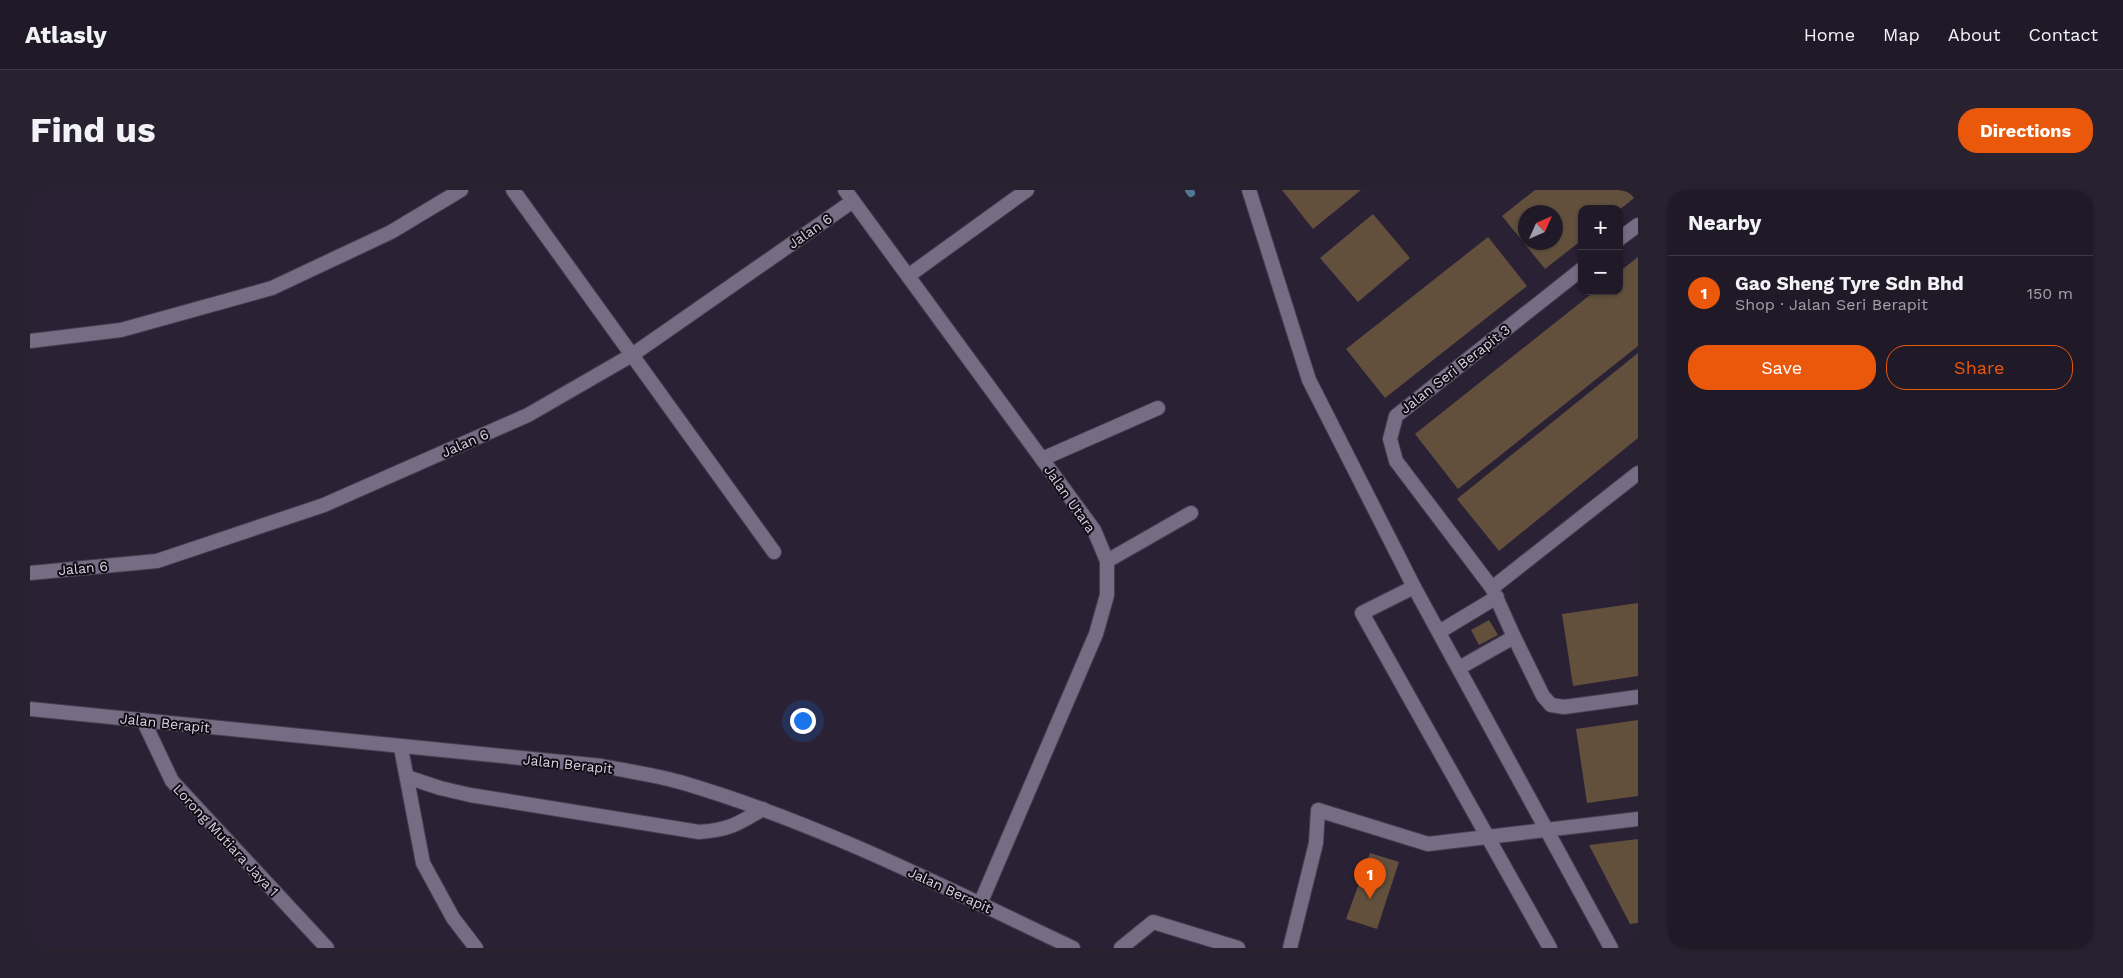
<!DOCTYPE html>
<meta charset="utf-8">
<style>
:root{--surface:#201928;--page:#282230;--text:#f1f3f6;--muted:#a2a0a8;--line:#3d3845;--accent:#ea580c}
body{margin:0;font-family:"Work Sans",sans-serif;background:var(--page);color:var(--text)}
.controls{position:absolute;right:15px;top:15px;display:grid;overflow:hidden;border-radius:10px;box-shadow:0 1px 4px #0004}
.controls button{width:45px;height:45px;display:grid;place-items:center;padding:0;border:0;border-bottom:1px solid var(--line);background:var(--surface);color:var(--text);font:25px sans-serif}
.compass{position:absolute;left:1488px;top:15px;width:45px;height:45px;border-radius:50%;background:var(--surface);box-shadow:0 1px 4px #0004;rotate:45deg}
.you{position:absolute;left:772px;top:530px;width:18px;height:18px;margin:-12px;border:4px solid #fff;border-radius:50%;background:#1a73e8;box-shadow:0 0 0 8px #1a73e833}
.badge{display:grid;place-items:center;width:32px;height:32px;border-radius:50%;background:var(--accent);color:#fff;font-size:16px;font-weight:700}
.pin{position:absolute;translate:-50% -41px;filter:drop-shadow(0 1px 2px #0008)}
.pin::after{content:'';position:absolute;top:26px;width:18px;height:15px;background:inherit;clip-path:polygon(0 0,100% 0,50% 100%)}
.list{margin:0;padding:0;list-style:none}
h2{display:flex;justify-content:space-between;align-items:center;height:65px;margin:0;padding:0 20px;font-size:21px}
h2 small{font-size:16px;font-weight:400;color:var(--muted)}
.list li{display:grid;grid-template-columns:32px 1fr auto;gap:15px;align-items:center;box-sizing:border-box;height:75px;padding:0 20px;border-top:1px solid var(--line)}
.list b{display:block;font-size:19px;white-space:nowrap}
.list p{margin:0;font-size:16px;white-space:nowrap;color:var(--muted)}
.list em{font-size:16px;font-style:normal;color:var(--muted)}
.actions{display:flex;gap:10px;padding:15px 20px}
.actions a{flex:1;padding:11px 0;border:1px solid var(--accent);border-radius:20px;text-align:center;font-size:18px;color:var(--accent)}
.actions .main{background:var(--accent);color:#fff}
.map{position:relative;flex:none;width:1608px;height:758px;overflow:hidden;border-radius:20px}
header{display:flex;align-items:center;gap:30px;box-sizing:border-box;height:70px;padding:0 25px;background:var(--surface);border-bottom:1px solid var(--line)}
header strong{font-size:24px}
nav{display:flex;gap:28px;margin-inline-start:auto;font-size:18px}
.intro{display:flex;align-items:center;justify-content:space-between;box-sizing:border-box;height:120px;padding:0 30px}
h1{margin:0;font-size:35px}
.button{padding:12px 22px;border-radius:20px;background:var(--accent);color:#fff;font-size:18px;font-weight:700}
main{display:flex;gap:30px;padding:0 30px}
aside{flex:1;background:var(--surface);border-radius:20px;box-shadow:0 1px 4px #0004}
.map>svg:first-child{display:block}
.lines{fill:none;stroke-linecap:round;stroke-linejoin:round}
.stream{stroke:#507795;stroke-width:8}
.building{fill:#62503d;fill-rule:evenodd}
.service-casing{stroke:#463e4f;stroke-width:16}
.minor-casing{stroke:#463e4f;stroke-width:16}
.tertiary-casing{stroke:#463e4f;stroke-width:16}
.secondary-casing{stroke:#463e4f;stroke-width:16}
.service{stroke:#766c84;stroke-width:14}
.minor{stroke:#766c84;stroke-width:14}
.tertiary{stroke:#766c84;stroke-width:14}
.secondary{stroke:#766c84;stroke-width:14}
.labels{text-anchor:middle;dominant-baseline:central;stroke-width:4;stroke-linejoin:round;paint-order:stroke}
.street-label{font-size:14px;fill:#d9d3e1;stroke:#110d16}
</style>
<header>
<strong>Atlasly</strong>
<nav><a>Home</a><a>Map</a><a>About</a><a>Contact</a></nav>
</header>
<div class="intro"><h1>Find us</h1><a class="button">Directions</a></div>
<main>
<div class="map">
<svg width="1608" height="758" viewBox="0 0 1608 758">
<rect width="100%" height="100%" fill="#2a2135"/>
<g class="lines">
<path class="stream" d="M1159,0L1161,3"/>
</g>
<g class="building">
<path d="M1252,0H1331L1283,39Z"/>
<path d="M1505,0H1608V5L1589,20V19H1552V50L1515,79L1472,26ZM1496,22H1526V52H1496Z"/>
<path d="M1343,24L1380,68L1328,112L1290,68Z"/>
<path d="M1458,47L1497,96L1355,208L1316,159Z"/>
<path d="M1608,67V156L1428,299L1385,244L1565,101H1589V82Z"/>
<path d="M1608,163V248L1469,361L1427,309Z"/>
<path d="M1608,413V486L1543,496L1532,424Z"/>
<path d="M1459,430L1468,445L1449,455L1441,440Z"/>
<path d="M1608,530V606L1557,613L1546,539Z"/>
<path d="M1608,649V733L1600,734L1559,655Z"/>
<path d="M1340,663L1369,672L1347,739L1316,729Z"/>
</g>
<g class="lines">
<defs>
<g id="service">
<path d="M878,86L997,0"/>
<path d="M1012,269L1128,218"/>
<path d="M1077,371L1161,323"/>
<path d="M1384,397L1332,423L1520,758"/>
<path d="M1260,758L1286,653L1288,620L1398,654L1608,629"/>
</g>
<g id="minor">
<path d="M483,0L744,362"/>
<path d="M1219,0L1279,190L1384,397L1581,758"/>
<path d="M1589,49L1608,35"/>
<path d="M1552,79L1366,226L1360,249L1366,271L1462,398L1484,447L1513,506L1521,515L1534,517L1608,507"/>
<path d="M0,151L91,140L242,98L361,42L431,0"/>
<path d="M0,383L127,371L294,315L498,225L602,165L823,11"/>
<path d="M1462,398L1608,283"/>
<path d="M1409,442L1467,407"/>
<path d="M1429,478L1484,447"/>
<path d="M113,530L142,591L297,758"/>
<path d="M371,558L393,673L423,728L446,758"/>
<path d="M377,587L410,598L440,605L669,642C699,640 708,634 733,619"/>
<path d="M1091,758L1123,732L1208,758"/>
</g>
<path id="tertiary" d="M815,0L1064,340L1077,371V405L1066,444L950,714"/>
<path id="secondary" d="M0,519L572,576C598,581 624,585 650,592C787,632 914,697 1043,758"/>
</defs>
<use href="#service" class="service-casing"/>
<use href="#minor" class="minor-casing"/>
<use href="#tertiary" class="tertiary-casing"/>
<use href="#secondary" class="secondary-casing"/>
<use href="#service" class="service"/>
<use href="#minor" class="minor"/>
<use href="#tertiary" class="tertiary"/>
<use href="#secondary" class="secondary"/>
</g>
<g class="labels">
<g class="street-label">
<text transform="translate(780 41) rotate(-35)">Jalan 6</text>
<text transform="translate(1425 179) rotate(-38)">Jalan Seri Berapit 3</text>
<text transform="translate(435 253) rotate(-24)">Jalan 6</text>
<text transform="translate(1040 309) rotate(55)">Jalan Utara</text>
<text transform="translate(53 378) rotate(-5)">Jalan 6</text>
<text transform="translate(135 533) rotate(6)">Jalan Berapit</text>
<text transform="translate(538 574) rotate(6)">Jalan Berapit</text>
<text transform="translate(196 650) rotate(47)">Lorong Mutiara Jaya 1</text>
<text transform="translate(920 700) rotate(25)">Jalan Berapit</text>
</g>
</g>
</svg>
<div class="controls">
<button>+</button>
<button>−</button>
</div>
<svg class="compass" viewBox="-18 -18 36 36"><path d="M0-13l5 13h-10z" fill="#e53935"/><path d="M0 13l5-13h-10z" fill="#a2a0a8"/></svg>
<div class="you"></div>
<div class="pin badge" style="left:1340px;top:709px">1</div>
</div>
<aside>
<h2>Nearby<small></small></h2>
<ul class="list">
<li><span class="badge">1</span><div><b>Gao Sheng Tyre Sdn Bhd</b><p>Shop · Jalan Seri Berapit</p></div><em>150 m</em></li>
</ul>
<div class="actions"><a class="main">Save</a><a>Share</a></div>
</aside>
</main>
